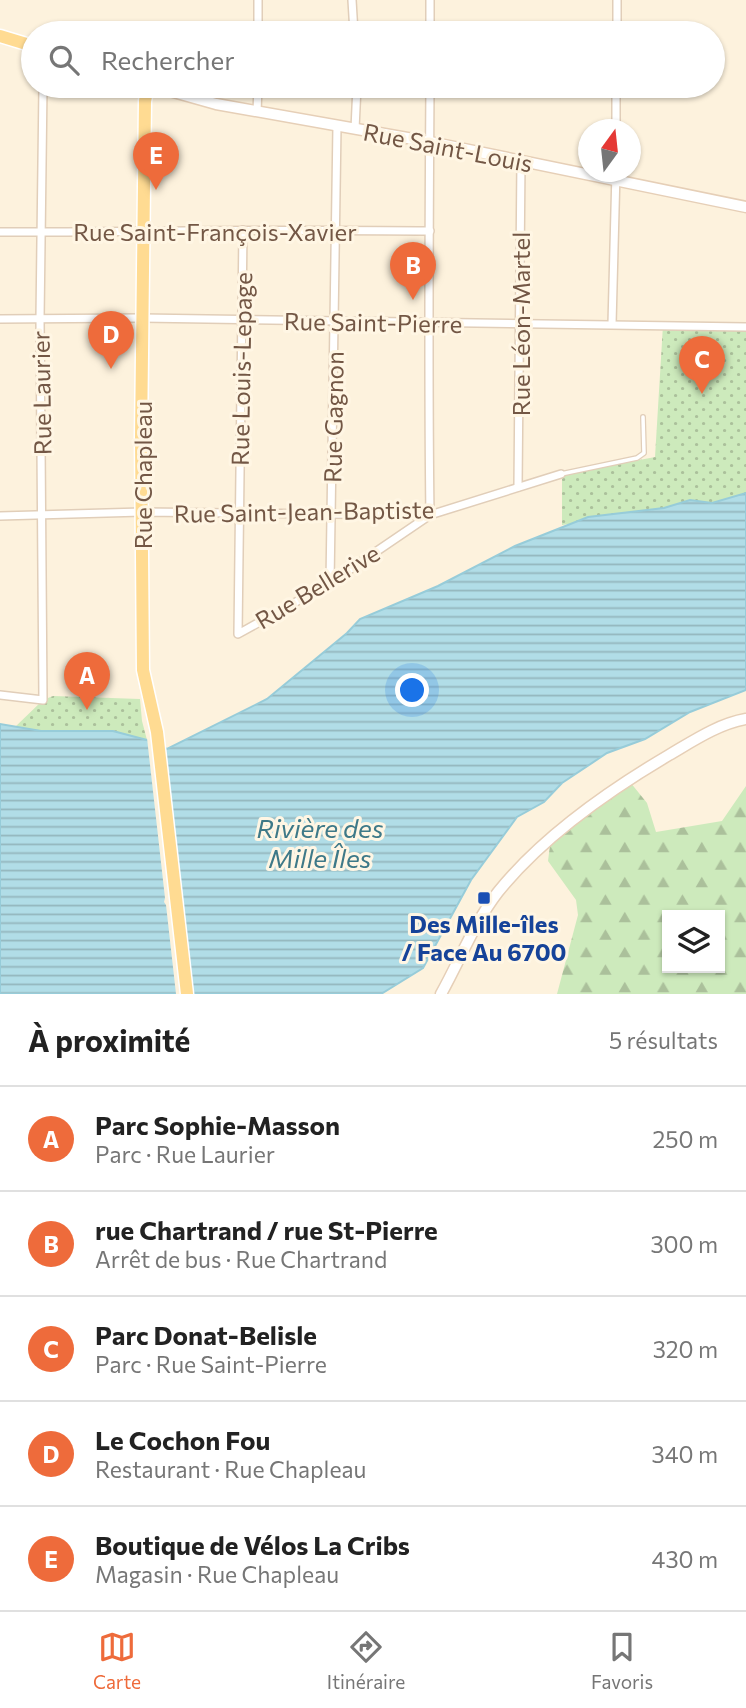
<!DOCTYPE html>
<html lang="fr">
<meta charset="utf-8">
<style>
:root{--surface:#fff;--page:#f6f6f6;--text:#222;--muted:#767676;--line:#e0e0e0;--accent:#ee6b3b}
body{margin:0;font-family:Commissioner,sans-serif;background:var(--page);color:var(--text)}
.controls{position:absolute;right:21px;bottom:21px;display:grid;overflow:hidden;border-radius:0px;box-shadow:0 2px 5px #0004}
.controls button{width:63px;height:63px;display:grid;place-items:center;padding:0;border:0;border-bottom:2px solid var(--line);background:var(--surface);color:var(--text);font:35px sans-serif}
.compass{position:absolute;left:578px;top:119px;width:63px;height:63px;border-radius:50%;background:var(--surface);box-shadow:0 2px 5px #0004;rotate:15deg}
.you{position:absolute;left:413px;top:691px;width:24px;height:24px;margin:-18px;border:5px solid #fff;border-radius:50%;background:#1a73e8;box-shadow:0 0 0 10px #1a73e833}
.badge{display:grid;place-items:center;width:46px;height:46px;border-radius:50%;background:var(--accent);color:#fff;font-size:23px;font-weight:700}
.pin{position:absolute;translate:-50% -58px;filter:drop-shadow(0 2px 4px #0008)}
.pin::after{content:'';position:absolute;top:37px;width:24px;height:21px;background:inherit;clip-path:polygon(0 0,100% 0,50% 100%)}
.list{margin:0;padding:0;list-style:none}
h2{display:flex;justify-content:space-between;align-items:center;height:91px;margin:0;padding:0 28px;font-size:30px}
h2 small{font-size:23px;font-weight:400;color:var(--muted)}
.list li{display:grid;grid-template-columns:46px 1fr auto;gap:21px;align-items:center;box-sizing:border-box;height:105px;padding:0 28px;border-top:2px solid var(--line)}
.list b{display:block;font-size:26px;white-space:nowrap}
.list p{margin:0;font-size:23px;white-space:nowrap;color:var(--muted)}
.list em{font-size:23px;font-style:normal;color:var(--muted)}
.icon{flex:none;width:38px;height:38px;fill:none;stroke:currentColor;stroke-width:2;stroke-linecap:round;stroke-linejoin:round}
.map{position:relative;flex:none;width:746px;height:994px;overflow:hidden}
.search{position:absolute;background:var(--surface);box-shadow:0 2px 5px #0004;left:21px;right:21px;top:21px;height:77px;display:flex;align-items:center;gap:18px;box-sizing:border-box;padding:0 24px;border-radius:38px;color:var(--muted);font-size:26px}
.sheet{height:616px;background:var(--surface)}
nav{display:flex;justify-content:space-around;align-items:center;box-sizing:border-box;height:98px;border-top:2px solid var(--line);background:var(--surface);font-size:19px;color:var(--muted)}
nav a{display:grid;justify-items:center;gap:4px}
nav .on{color:var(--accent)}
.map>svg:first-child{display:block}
.grass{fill:url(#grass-dots)}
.forest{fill:url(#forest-firs);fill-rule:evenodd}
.water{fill:url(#water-rules);stroke:#97ccd9;stroke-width:2}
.pier{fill:#fdf2dd}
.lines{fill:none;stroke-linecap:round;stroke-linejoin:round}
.lane-casing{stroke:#e1ceb9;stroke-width:6}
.street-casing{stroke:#e1ceb9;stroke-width:10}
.secondary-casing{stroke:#e6cfb7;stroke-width:13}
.primary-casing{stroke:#fff;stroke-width:15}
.lane{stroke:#fff;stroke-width:3.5}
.street{stroke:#fff;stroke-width:7}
.secondary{stroke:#fff;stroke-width:10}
.primary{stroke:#ffdb92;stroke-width:12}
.transit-dot{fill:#1a4fb4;stroke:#fff6e4;stroke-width:2.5}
.labels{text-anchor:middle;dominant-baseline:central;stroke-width:6;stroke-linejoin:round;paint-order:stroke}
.street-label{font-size:24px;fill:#735745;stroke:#fff6e4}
.transit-label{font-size:24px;font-weight:bold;fill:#164399;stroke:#fff6e4}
.water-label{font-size:26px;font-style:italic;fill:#3e7988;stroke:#fff6e4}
</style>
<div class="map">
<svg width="746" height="994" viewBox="0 0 746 994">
<defs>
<pattern id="grass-dots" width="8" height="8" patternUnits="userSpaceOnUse" patternTransform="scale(1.75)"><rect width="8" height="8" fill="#cdeabc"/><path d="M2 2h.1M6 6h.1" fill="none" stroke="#abc09b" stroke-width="1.8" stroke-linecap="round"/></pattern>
<pattern id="forest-firs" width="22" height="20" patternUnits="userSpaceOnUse" patternTransform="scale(1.75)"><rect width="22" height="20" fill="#cdeabc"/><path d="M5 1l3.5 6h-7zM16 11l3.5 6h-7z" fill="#abc09b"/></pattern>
<pattern id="water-rules" width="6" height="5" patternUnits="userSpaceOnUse" patternTransform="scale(1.75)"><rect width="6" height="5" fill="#b1dde7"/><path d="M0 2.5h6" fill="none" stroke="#94b6bd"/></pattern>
</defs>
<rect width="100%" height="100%" fill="#fdf2dd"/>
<g class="grass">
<path d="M663,325L746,330V493L718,502L562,525V475L655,457Z"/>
<path d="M53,696L140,699L142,721L147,740L113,731H41L15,727L43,700Z"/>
</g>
<path class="forest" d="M630,782L647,803L656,832L722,821L746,786V994H557L578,915L576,900L548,861L552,830ZM667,915H720V968H667Z"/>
<path class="water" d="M746,493V690L690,712L645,739L607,753L562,783L544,802L517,817L471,880L423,968L381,994H0V724L41,731H113L147,740L167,749L267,699L347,633L360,619L438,586L515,546L588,517L664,508L690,500L712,503Z"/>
<path class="pier" d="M147,738L165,744L193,994H176L166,905L164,902L165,898Z"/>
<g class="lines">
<defs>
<g id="lane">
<path d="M56,33H75"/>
<path d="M561,474L637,458L644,453L643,417"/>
</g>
<g id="street">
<path d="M352,0L354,33"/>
<path d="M258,33V0"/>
<path d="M430,33V0"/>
<path d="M617,33V0"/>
<path d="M430,86C429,229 428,372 430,515"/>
<path d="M257,112L258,86"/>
<path d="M355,129L357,86"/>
<path d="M616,130V86"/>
<path d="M243,230L238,634L330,583L430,515"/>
<path d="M0,232C143,232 286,229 430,231"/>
<path d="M0,319L142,318L746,327"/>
<path d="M612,324L616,172"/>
<path d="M518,487L521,160"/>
<path d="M0,516L142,512L430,515L561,474"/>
<path d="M330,583L337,126"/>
<path d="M0,695L43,700L40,319L43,86"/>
</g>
<g id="secondary">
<path d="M152,86L216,104L430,142L746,207"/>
<path d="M441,994C460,960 474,923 498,892C543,836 608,791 669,755C693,741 718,724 746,719"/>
</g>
<g id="primary">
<path d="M0,36L33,46"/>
<path d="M148,86L145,101L141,438L143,670L157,732L187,994"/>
</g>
</defs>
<use href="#lane" class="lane-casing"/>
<use href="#street" class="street-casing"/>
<use href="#secondary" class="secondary-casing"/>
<use href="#primary" class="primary-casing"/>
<use href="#lane" class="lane"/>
<use href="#street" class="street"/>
<use href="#secondary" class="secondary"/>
<use href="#primary" class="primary"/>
</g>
<rect class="transit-dot" x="477" y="891" width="14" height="14" rx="3.5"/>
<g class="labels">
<g class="street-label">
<text transform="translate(448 147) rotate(11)">Rue Saint-Louis</text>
<text x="215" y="231">Rue Saint-François-Xavier</text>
<text transform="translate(373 322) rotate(1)">Rue Saint-Pierre</text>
<text transform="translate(520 324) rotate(-90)">Rue Léon-Martel</text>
<text transform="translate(241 369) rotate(-89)">Rue Louis-Lepage</text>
<text transform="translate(41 393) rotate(-91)">Rue Laurier</text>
<text transform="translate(333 417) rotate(-89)">Rue Gagnon</text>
<text transform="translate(142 475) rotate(-90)">Rue Chapleau</text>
<text transform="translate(304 511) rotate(-1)">Rue Saint-Jean-Baptiste</text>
<text transform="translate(317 586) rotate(-31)">Rue Bellerive</text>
</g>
<g class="transit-label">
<text x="484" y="923">Des Mille-îles<tspan x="484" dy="28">/ Face Au 6700</tspan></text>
</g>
<g class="water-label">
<text x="320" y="827">Rivière des<tspan x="320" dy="30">Mille Îles</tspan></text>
</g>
</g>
</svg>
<div class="controls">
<button><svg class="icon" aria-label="layers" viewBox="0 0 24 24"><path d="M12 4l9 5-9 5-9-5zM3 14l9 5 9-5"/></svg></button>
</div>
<svg class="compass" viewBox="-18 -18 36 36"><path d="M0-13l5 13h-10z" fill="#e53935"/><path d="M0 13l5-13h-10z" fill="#767676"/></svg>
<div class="you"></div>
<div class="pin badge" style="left:87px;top:710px">A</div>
<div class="pin badge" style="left:413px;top:300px">B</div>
<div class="pin badge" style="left:702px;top:394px">C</div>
<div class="pin badge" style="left:111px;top:369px">D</div>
<div class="pin badge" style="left:156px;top:190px">E</div>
<div class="search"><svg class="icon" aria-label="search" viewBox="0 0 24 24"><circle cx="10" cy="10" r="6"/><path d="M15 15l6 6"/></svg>Rechercher</div>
</div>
<section class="sheet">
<h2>À proximité<small>5 résultats</small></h2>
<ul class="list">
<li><span class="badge">A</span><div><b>Parc Sophie-Masson</b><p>Parc · Rue Laurier</p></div><em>250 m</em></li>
<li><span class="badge">B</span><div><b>rue Chartrand / rue St-Pierre</b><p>Arrêt de bus · Rue Chartrand</p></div><em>300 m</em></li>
<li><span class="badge">C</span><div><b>Parc Donat-Belisle</b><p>Parc · Rue Saint-Pierre</p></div><em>320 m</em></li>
<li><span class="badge">D</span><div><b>Le Cochon Fou</b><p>Restaurant · Rue Chapleau</p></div><em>340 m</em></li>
<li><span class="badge">E</span><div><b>Boutique de Vélos La Cribs</b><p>Magasin · Rue Chapleau</p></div><em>430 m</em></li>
</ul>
</section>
<nav>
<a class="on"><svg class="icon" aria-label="map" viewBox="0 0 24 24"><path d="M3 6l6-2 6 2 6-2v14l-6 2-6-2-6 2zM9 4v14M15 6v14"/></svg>Carte</a>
<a><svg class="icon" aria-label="directions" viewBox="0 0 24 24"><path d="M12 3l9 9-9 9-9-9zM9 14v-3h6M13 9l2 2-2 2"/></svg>Itinéraire</a>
<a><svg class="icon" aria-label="saved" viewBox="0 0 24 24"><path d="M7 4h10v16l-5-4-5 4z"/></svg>Favoris</a>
</nav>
